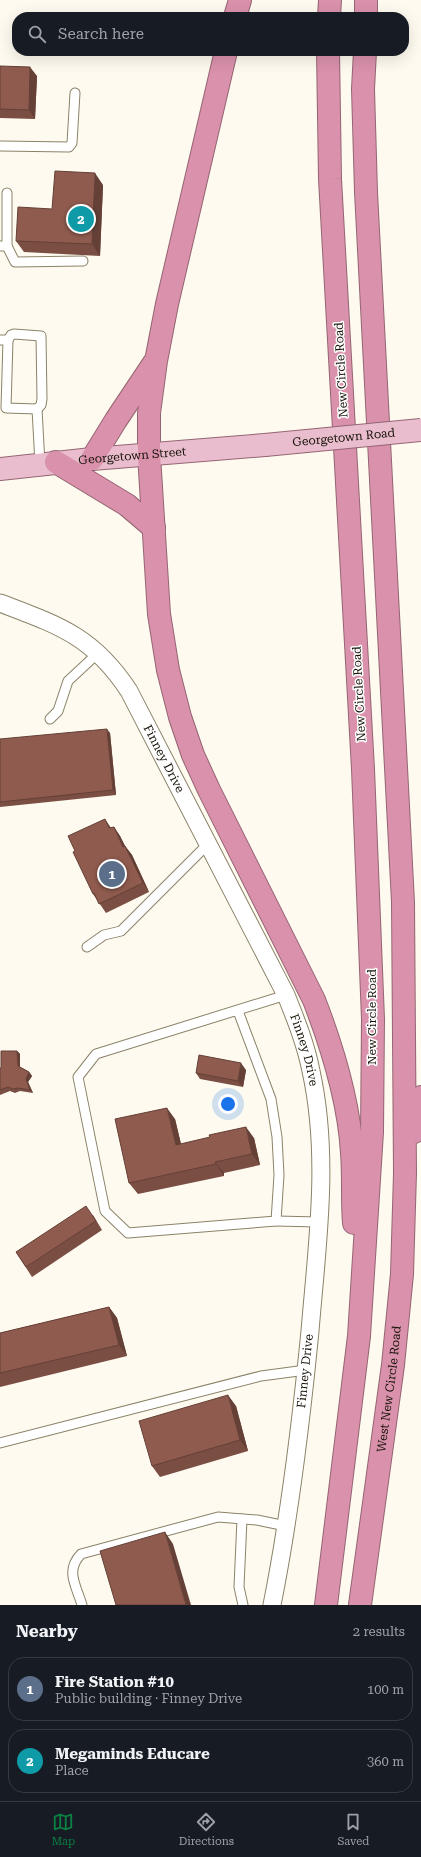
<!DOCTYPE html>
<meta charset="utf-8">
<style>
:root{--surface:#171b24;--page:#242831;--text:#f1f3f6;--muted:#9ea1a6;--line:#363941;--accent:#0b8043}
body{margin:0;font-family:"Roboto Serif",serif;background:var(--page);color:var(--text)}
.you{position:absolute;left:228px;top:1104px;width:14px;height:14px;margin:-10px;border:3px solid #fff;border-radius:50%;background:#1a73e8;box-shadow:0 0 0 6px #1a73e833}
.badge{display:grid;place-items:center;width:26px;height:26px;border-radius:50%;background:var(--accent);color:#fff;font-size:13px;font-weight:700}
.pin{position:absolute;translate:-50% -50%;border:2px solid #fff;box-shadow:0 1px 4px #0006}
.list{margin:0;padding:0;list-style:none}
h2{display:flex;justify-content:space-between;align-items:center;height:52px;margin:0;padding:0 16px;font-size:17px}
h2 small{font-size:13px;font-weight:400;color:var(--muted)}
.list li{display:grid;grid-template-columns:26px 1fr auto;gap:12px;align-items:center;box-sizing:border-box;height:64px;margin:0 8px 8px;padding:0 8px;border:1px solid var(--line);border-radius:16px}
.list b{display:block;font-size:15px;white-space:nowrap}
.list p{margin:0;font-size:13px;white-space:nowrap;color:var(--muted)}
.list em{font-size:13px;font-style:normal;color:var(--muted)}
.icon{flex:none;width:22px;height:22px;fill:none;stroke:currentColor;stroke-width:2;stroke-linecap:round;stroke-linejoin:round}
.map{position:relative;flex:none;width:421px;height:1605px;overflow:hidden}
.search{position:absolute;background:var(--surface);box-shadow:0 4px 16px #0002;left:12px;right:12px;top:12px;height:44px;display:flex;align-items:center;gap:10px;box-sizing:border-box;padding:0 14px;border-radius:16px;color:var(--muted);font-size:15px}
.sheet{height:196px;background:var(--surface)}
nav{display:flex;justify-content:space-around;align-items:center;box-sizing:border-box;height:56px;border-top:1px solid var(--line);background:var(--surface);font-size:11px;color:var(--muted)}
nav a{display:grid;justify-items:center;gap:2px}
nav .on{color:var(--accent)}
.map>svg:first-child{display:block}
.lines{fill:none;stroke-linecap:round;stroke-linejoin:round}
.lane-casing{stroke:#8b8268;stroke-width:11}
.street-casing{stroke:#8b8268;stroke-width:19}
.primary-casing{stroke:#956573;stroke-width:24}
.highway-casing{stroke:#956573;stroke-width:24}
.lane{stroke:#fff;stroke-width:9}
.street{stroke:#fff;stroke-width:17}
.primary{stroke:#e9bdcd;stroke-width:22}
.highway{stroke:#da91ac;stroke-width:22}
.primary-bridge-casing{stroke:#956573;stroke-width:24;stroke-linecap:butt}
.primary-bridge{stroke:#e9bdcd;stroke-width:22}
.wall{fill:#7b4e43}
.shaded-wall{fill:#644037}
.building{fill:#8f5b4e;stroke:#644037}
.labels{text-anchor:middle;dominant-baseline:central;stroke-width:3;stroke-linejoin:round;paint-order:stroke}
.street-label{font-size:12px;fill:#161208;stroke:#fff}
</style>
<div class="map">
<svg width="421" height="1605" viewBox="0 0 421 1605">
<rect width="100%" height="100%" fill="#fefaef"/>
<g class="lines">
<defs>
<g id="lane">
<path d="M0,146L69,147L72,143L75,93"/>
<path d="M0,246H7V193"/>
<path d="M7,246L15,262L83,261"/>
<path d="M0,340H8L6,408L37,409L40,464"/>
<path d="M8,340L11,335L14,334L41,336L42,399L41,405L37,409"/>
<path d="M50,719L58,711L68,681L98,653"/>
<path d="M87,947L104,935L121,931L208,844"/>
<path d="M238,1011L271,1099L277,1137L279,1175L276,1221L128,1233L105,1211L78,1077L96,1054L286,995"/>
<path d="M276,1221L319,1222"/>
<path d="M0,1443L261,1376L306,1370"/>
<path d="M242,1519L239,1587L243,1605"/>
<path d="M82,1605C76,1585 65,1571 81,1554L218,1517L257,1520L286,1526"/>
</g>
<g id="street">
<path id="s1" d="M0,603C58,625 93,636 129,691L286,995C296,1020 306,1045 311,1071C330,1157 317,1245 310,1331C301,1423 290,1515 272,1605"/>
</g>
<g id="primary">
<path id="s2" d="M0,469L92,459L265,445"/>
</g>
<g id="highway">
<path d="M235,17L240,0"/>
<path d="M329,17L330,0"/>
<path d="M366,17V0"/>
<path d="M226,51L167,304L156,361L149,413V455L159,614L168,670L180,717L193,755L209,790L314,1000C333,1049 349,1101 352,1153C354,1176 352,1200 354,1223"/>
<path d="M92,459L116,420L154,363"/>
<path d="M56,462L127,505L154,528"/>
<path d="M414,1132L421,1097"/>
<path d="M326,1605L359,1336L372,1132L373,1019L363,769L330,179L328,51"/>
<path id="s3" d="M360,1605L393,1365L402,1274L405,1173L403,902L366,192L363,89L365,51"/>
</g>
</defs>
<use href="#lane" class="lane-casing"/>
<use href="#street" class="street-casing"/>
<use href="#primary" class="primary-casing"/>
<use href="#highway" class="highway-casing"/>
<use href="#lane" class="lane"/>
<use href="#street" class="street"/>
<use href="#primary" class="primary"/>
<use href="#highway" class="highway"/>
<defs>
<g id="primary-bridge">
<path id="s4" d="M265,445L421,430"/>
</g>
</defs>
<use href="#primary-bridge" class="primary-bridge-casing"/>
<use href="#primary-bridge" class="primary-bridge"/>
</g>
<g class="wall">
<path d="M0,66L37,76L35,119L0,118Z"/>
<path d="M103,185L100,256L24,252L16,241L52,209Z"/>
<path d="M110,733L116,795L0,807V739Z"/>
<path d="M114,827L120,836L125,846L132,855L149,892L106,913L93,894L111,828Z"/>
<path d="M17,1051L20,1054V1067L29,1072L32,1076L28,1082L33,1093L20,1091L15,1093L10,1091L0,1095V1069Z"/>
<path d="M246,1070L243,1087L200,1079L196,1073Z"/>
<path d="M175,1119L181,1144L254,1138L260,1165L224,1173V1176L138,1194L129,1183Z"/>
<path d="M93,1215L102,1230L32,1277L16,1252Z"/>
<path d="M109,1307L117,1318L127,1356L0,1387V1333Z"/>
<path d="M236,1406L248,1451L160,1477L152,1466Z"/>
</g>
<g class="shaded-wall">
<path d="M30,67L37,76L35,119L29,110Z"/>
<path d="M95,173L103,185L100,256L92,244Z"/>
<path d="M107,729L110,733L116,795L113,790Z"/>
<path d="M105,819L111,828H109Z"/>
<path d="M114,827L120,836L130,856L123,847Z"/>
<path d="M125,846L132,855L149,892L143,883Z"/>
<path d="M17,1051L20,1054V1069L18,1066Z"/>
<path d="M241,1063L246,1070L243,1087L238,1081Z"/>
<path d="M29,1072L32,1076L28,1082L33,1093L30,1090L26,1079Z"/>
<path d="M167,1108L175,1119L184,1157L176,1145Z"/>
<path d="M246,1127L254,1138L260,1165L252,1154Z"/>
<path d="M215,1162L224,1173V1176L216,1164Z"/>
<path d="M109,1307L117,1318L127,1356L119,1345Z"/>
<path d="M228,1395L236,1406L248,1451L240,1440Z"/>
<path d="M165,1532L173,1544L191,1605H186Z"/>
</g>
<g class="building">
<path d="M0,66L30,67L29,110L0,109Z"/>
<path d="M55,171L95,173L92,244L16,241L18,207L52,209Z"/>
<path d="M107,729L113,790L0,802V739Z"/>
<path d="M105,819L109,828L114,827L123,847L125,846L143,883L99,904L94,893L93,894L73,852L75,851L68,836Z"/>
<path d="M1,1051H17L18,1066L29,1072L26,1079L30,1090L18,1088L13,1089L8,1087L0,1090V1069L1,1067Z"/>
<path d="M199,1055L241,1063L238,1081L196,1073Z"/>
<path d="M167,1108L176,1145L210,1137L209,1135L246,1127L252,1154L215,1162L216,1164L129,1183L115,1119Z"/>
<path d="M86,1206L96,1221L26,1267L16,1252Z"/>
<path d="M109,1307L119,1345L0,1373V1333Z"/>
<path d="M228,1395L240,1440L152,1466L139,1421Z"/>
<path d="M165,1532L186,1605H116L100,1551Z"/>
</g>
<g class="labels">
<g class="street-label">
<text transform="translate(341 370) rotate(-93)">New Circle Road</text>
<text stroke="none"><textPath href="#s4" startOffset="79">Georgetown Road</textPath></text>
<text stroke="none"><textPath href="#s2" startOffset="133">Georgetown Street</textPath></text>
<text transform="translate(359 694) rotate(-93)">New Circle Road</text>
<text stroke="none"><textPath href="#s1" startOffset="236">Finney Drive</textPath></text>
<text transform="translate(372 1017) rotate(-90)">New Circle Road</text>
<text stroke="none"><textPath href="#s1" startOffset="560">Finney Drive</textPath></text>
<text transform="translate(305 1371) rotate(-84)">Finney Drive</text>
<text stroke="none"><textPath href="#s3" startOffset="218">West New Circle Road</textPath></text>
</g>
</g>
</svg>
<div class="you"></div>
<div class="pin badge" style="left:112px;top:874px;background:#5c6f8a">1</div>
<div class="pin badge" style="left:81px;top:219px;background:#0f9aa8">2</div>
<div class="search"><svg class="icon" aria-label="search" viewBox="0 0 24 24"><circle cx="10" cy="10" r="6"/><path d="M15 15l6 6"/></svg>Search here</div>
</div>
<section class="sheet">
<h2>Nearby<small>2 results</small></h2>
<ul class="list">
<li><span class="badge" style="background:#5c6f8a">1</span><div><b>Fire Station #10</b><p>Public building · Finney Drive</p></div><em>100 m</em></li>
<li><span class="badge" style="background:#0f9aa8">2</span><div><b>Megaminds Educare</b><p>Place</p></div><em>360 m</em></li>
</ul>
</section>
<nav>
<a class="on"><svg class="icon" aria-label="map" viewBox="0 0 24 24"><path d="M3 6l6-2 6 2 6-2v14l-6 2-6-2-6 2zM9 4v14M15 6v14"/></svg>Map</a>
<a><svg class="icon" aria-label="directions" viewBox="0 0 24 24"><path d="M12 3l9 9-9 9-9-9zM9 14v-3h6M13 9l2 2-2 2"/></svg>Directions</a>
<a><svg class="icon" aria-label="saved" viewBox="0 0 24 24"><path d="M7 4h10v16l-5-4-5 4z"/></svg>Saved</a>
</nav>
